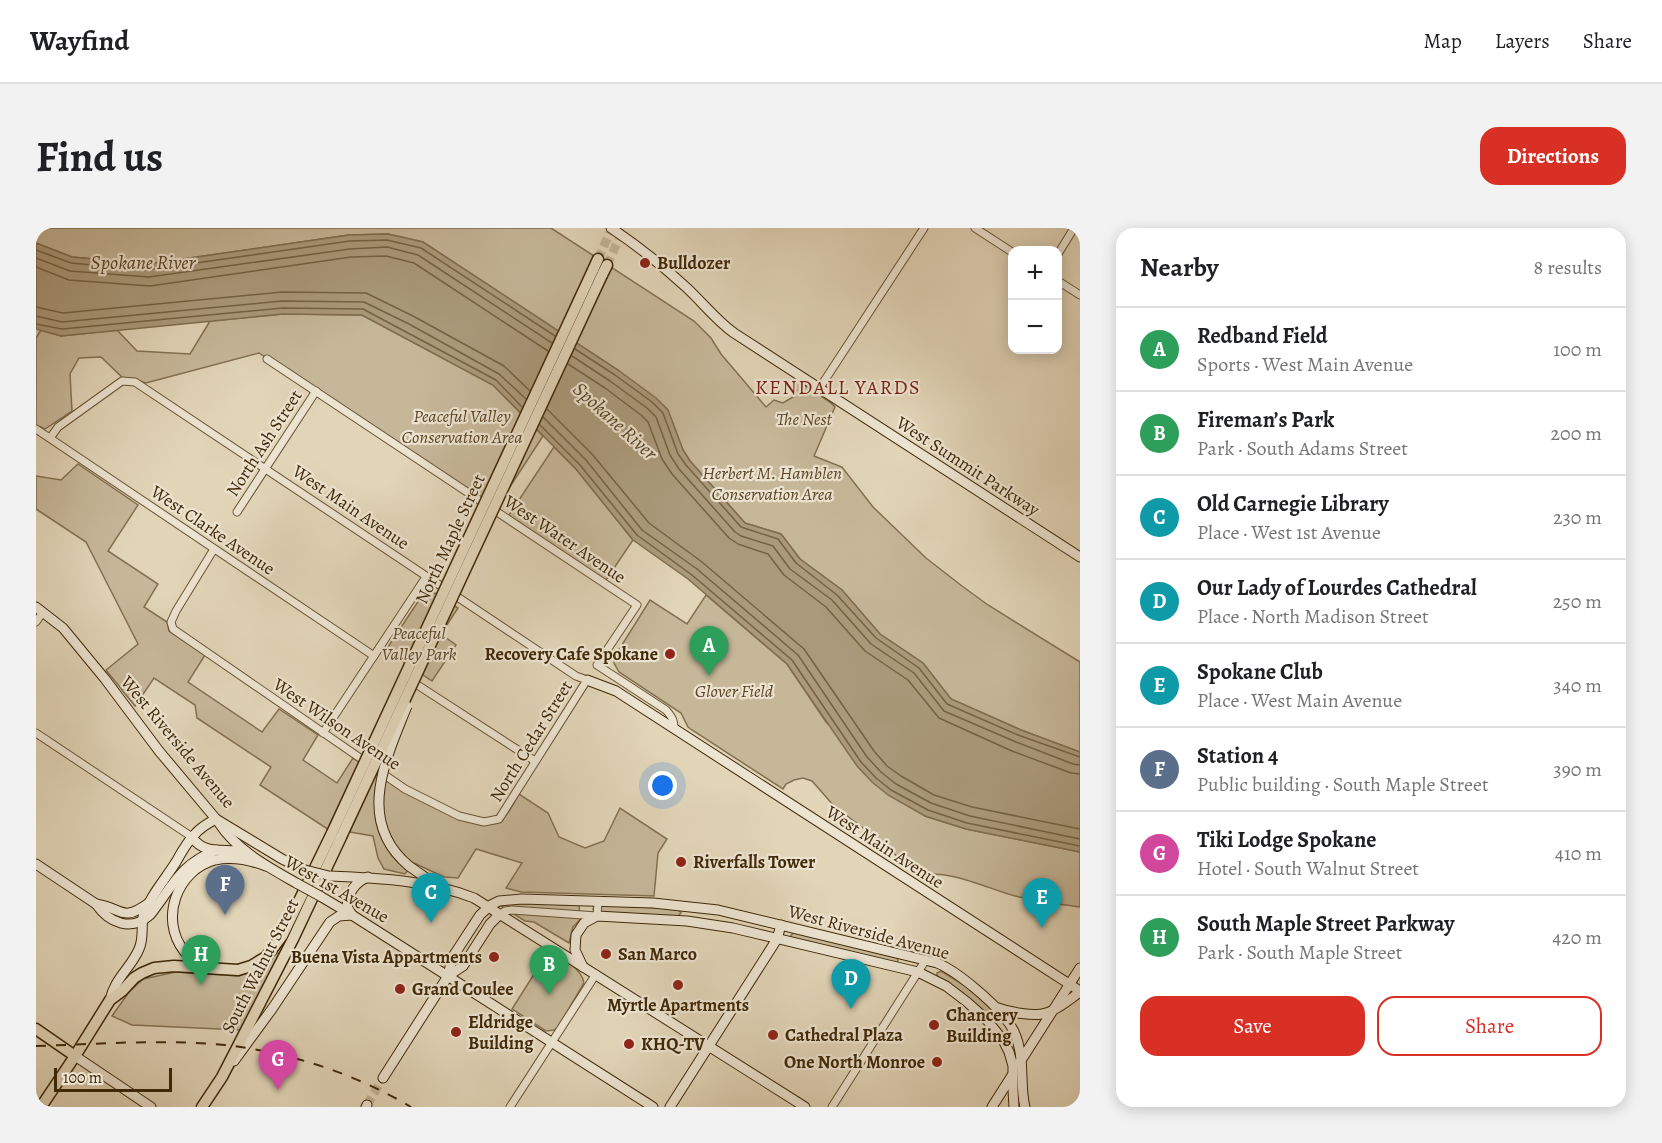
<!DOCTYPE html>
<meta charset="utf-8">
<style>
:root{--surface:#fff;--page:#f2f2f2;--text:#202124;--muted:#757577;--line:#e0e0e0;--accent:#d93025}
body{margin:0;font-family:Alegreya,serif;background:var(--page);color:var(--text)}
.controls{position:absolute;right:18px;top:18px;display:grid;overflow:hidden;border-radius:12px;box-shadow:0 3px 15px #0003}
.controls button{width:54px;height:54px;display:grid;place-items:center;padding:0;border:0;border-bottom:2px solid var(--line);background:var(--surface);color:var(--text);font:30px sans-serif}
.scale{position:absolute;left:18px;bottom:15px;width:118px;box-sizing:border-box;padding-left:6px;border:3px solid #402907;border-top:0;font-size:16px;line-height:21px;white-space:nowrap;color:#402907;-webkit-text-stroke:4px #ece3d0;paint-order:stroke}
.you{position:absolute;left:627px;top:558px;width:21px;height:21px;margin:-15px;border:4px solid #fff;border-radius:50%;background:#1a73e8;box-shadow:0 0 0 9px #1a73e833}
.badge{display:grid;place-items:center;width:39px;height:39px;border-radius:50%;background:var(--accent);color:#fff;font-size:20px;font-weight:700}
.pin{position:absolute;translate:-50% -50px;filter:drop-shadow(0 2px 3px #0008)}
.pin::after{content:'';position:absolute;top:32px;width:21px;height:18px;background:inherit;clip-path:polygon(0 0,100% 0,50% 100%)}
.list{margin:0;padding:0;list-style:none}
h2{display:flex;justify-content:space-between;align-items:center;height:78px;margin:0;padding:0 24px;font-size:26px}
h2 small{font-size:20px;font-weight:400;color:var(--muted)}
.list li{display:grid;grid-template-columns:39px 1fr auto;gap:18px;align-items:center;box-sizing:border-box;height:84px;padding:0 24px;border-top:2px solid var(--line)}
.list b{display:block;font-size:22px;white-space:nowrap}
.list p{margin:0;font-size:20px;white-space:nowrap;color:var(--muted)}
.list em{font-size:20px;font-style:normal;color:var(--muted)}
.actions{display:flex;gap:12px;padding:18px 24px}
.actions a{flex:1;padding:14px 0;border:2px solid var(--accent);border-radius:18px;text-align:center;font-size:21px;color:var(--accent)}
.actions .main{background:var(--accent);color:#fff}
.map{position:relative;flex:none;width:1044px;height:879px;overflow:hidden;border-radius:18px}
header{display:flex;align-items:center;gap:36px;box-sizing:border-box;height:84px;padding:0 30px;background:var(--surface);border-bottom:2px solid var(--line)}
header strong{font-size:28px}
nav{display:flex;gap:33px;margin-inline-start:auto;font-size:21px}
.intro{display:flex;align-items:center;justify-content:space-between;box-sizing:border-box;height:144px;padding:0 36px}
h1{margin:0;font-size:42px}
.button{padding:15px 27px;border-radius:18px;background:var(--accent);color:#fff;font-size:21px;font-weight:700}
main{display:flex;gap:36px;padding:0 36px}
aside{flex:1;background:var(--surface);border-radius:18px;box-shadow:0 3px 15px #0003}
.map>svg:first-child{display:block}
.green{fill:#c6b799;stroke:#837050;stroke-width:1.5}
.water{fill:#aa9a7b;stroke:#806d4d;stroke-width:1.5}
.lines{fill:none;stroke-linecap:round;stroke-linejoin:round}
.shore{stroke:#756241;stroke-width:1.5}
.secondary-tunnel{stroke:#c1b294;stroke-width:9;stroke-dasharray:9 4.5;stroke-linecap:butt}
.street-casing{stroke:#685433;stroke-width:9}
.secondary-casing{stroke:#402907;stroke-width:11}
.primary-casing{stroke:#402907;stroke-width:13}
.street{stroke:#ece3d0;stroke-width:7}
.secondary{stroke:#ece3d0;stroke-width:9}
.primary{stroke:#e1d4b7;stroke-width:10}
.rail{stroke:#402907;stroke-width:2;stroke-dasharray:10 10;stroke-linecap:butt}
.secondary-bridge-casing{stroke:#402907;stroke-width:11;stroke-linecap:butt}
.primary-bridge-casing{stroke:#402907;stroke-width:13;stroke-linecap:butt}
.secondary-bridge{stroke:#ece3d0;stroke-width:9}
.primary-bridge{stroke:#e1d4b7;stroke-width:10}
.poi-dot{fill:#8f2418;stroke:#ece3d0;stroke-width:2}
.labels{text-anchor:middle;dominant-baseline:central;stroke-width:4.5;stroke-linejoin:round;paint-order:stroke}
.poi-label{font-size:18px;font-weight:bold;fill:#402907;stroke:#ece3d0;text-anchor:start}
.park-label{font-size:18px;font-style:italic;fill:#5b4524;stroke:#ece3d0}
.street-label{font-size:18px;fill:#402907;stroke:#ece3d0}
.water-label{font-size:20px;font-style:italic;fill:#5a4524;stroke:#ece3d0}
.neighbourhood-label{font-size:20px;letter-spacing:1.5px;fill:#7a1f14;stroke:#ece3d0}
</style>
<header>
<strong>Wayfind</strong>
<nav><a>Map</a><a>Layers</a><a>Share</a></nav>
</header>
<div class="intro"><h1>Find us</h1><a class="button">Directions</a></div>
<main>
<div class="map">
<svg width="1044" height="879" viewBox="0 0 1044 879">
<rect width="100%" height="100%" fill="#e1d4b7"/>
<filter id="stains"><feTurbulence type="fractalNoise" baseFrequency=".00333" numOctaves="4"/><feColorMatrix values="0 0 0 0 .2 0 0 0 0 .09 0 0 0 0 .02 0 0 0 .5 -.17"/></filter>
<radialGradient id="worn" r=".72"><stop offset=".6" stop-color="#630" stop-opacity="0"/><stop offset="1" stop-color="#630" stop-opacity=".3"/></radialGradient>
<g class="green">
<path d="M0,0H515L658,93L675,110L685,126L730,179L738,172L747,175L757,169L760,162L756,157L759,153H762L795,175L799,179L778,228L806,239L837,279L890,330L926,358L952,377L1044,434V524L985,502L915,471L887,435L844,406L806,362L764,331L745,306L709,295L654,233L647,222L632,183L582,142L387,14L352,6L313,7L112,36L36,29L0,15Z"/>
<path d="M247,86L326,87L457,157L507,208L459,282L223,125L110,155L100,152L88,151L65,129L43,130L34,146L36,183L9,201L0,197V110L5,102L25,108L81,102L101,123L154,126L174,93Z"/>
<path d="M518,219L540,241L597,312L568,355L471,290Z"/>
<path d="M42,236L102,277L72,323L122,356L108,379L131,394L133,403L169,427L152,454L226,504L243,481L282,507L267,532L301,555L317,530C344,547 434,611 464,593C472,588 478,574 483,566L512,585L523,609L549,620L568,613L584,580L631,611L622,625L618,668L485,664L470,660L486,635L440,621L422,650L408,649L378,635L369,646L348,641L342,630L337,608L290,600L224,557L235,539L161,490L159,477L118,450L99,478L70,442L102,416L50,314L0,281V248L25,252Z"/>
<path d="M391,360L422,380L405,406L420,417L396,453L350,422Z"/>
<path d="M670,367L751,436L790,494L889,588L930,601L1044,624V679C1022,676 1000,673 979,668C955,662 907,638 884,649L843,612L798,578L776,553L767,550L758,552L750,556L747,561L656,502L652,499L645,485L583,444L578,435L579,428L614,372L651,396Z"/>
<path d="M476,675L543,677L544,692L537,699L533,715L498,694L489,693L465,678L466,676Z"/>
<path d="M559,677L642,681L645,685L642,688L560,684L557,681Z"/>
<path d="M759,704L861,729L862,733L861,735L755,710V707Z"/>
<path d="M512,724C525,728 546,741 548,755L522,799L518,802L510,803L476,781Z"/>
<path d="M241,725L244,726L206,802L96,797L76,788L93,764L107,751L140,744L203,748L226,739Z"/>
<path d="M905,743L931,759L959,784L958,789H954L927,765L901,748V745Z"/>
</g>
<path class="water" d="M352,6L387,14L582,142L620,170L632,182L647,222L654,233L709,295L745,306L764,331L806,362L844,406L887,435L915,471L985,502L1044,524V624L930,601L889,588L852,567L836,554L821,538L751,436L652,351L597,312L540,241L457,157L326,87L247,86L25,108L0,101V15L36,29L112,36L313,7Z"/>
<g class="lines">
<g class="shore">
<path d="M0,22L35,35L111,42L314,13L351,12L385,20L519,108"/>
<path d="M0,30L34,43L113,49L314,21L351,19L382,27L516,115"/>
<path d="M0,39L33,52L114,58L315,29L350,28L378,35L512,123"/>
<path d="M0,79L27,85L246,64L330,65L377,88L468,138L494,163"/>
<path d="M0,88L26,94L246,73L328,74L373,96L463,146L490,171"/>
<path d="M0,96L26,101L247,80L327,81L460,152L486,179"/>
<path d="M539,121L579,147L616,174L627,185L642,226L650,237L705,299L742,311L760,335L801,367L840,410L883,440L911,476L982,507L1044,529"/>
<path d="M536,128L574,153L611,180L620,189L634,227L643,241L699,304L705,308L737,318L754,341L796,372L835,416L878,445L908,483L980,514L1037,536L1044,537"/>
<path d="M532,136L569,160L605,187L612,194L626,231L636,246L693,310L702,316L732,326L748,347L790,379L829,423L872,452L903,490L976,523L1035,545L1044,546"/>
<path d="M511,181L556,226L613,295L666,334L768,421L838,523L851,538L865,548L898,567L936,579L1044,601"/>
<path d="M507,189L550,232L606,302L661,341L762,427L831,529L845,544L860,556L895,575L934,588L1044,611"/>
<path d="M504,197L544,237L601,307L656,347L756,432L825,534L840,550L855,562L892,582L931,595L1044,618"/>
</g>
<g class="secondary-tunnel">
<path d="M562,31L576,0"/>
<path d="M571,37L588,0"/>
<path d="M331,877L347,850"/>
</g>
<defs>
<g id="street">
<path d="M939,0L976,24"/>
<path d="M1022,26L1038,0"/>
<path d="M1022,53L1044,67"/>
<path d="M231,131L601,377L561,437L630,482C636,489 638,492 638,500"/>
<path d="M783,161L888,0"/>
<path d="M0,201L338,428"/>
<path d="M14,210L22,199L86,153L99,154L540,448L551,452L463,591L448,594L423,588L369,561L137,401L135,394L140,383L178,321"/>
<path d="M201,284L280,163"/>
<path d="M0,394L7,384"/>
<path d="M383,458L499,533"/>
<path d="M0,505L156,609"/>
<path d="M287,505L390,349"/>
<path d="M463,687L469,683L476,682L561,688L562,674"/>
<path d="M474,879L560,746"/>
<path d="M796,879L889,733"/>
</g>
<g id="secondary">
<path d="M575,0C602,18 627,38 651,60C667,75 680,92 698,105L1044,329"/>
<path d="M0,379L27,400L69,451L123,523L180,591L246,631L269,642"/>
<path d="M551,452L580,463L1044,763"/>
<path d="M183,595C201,623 234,640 262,656"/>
<path d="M156,609C169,629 192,619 211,625"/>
<path d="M0,636L60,676C73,695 95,704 114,687C138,657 141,639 180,622"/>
<path d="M373,638L400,657"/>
<path d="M293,648C342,650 392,652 438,670L769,879"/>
<path d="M284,668L316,687L617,879"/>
<path d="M60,676C87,680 85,695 113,675"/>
<path d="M316,687L311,679C312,665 319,654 332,649"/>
<path d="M177,739C166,735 155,732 148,723C123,691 141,642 179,632C197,628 214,632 230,638"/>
<path d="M547,739L539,722L540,707L548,695L561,688L651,693L697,700L882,744L910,758L931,774L950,791L967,812L973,824L977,838V862L978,879"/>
<path d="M412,748L427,738L454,696L463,687"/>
<path d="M74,772C78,751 95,740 103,721C108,710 105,700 107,689C112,671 130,650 140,634C145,625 151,614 158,607C164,600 172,595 180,591"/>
<path d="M962,780C973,784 999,789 1010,785C1022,782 1034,771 1044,764"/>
<path d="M39,828L115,879"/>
<path d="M198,833L236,781L294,694L303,688L316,687"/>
<path d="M984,834L1044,740"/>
<path d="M347,850L412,748L416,730L444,687L455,677L463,673L486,671L617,675L682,682L901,735C921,743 956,773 969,790C976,798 981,809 983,819C988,839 984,859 989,879"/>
<path d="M330,879L331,877"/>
<path d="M634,879L741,711L745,697"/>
<path d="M956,879L977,846"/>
</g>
<g id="primary">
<path d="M557,42L562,31"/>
<path d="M566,47L571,37"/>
<path d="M0,801L39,828"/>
<path d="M5,879L39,828L74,772L86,763L98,750L106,745L118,740L138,738L202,742L215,738L230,729L246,708L296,605"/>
<path d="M166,879L186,849L257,711L305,609"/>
</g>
</defs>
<use href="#street" class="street-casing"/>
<use href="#secondary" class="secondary-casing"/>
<use href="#primary" class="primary-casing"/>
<use href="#street" class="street"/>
<use href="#secondary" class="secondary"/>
<use href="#primary" class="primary"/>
<path class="rail" d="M0,818C63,816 126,811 189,817C253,824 320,846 375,879"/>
<defs>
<g id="secondary-bridge">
<path d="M371,478C350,531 319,593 373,638"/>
<path d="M269,642L293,648"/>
<path d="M262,656L284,668"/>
</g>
<g id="primary-bridge">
<path d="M296,605L557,42"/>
<path d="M305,609L566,47"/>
</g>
</defs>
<use href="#secondary-bridge" class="secondary-bridge-casing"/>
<use href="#primary-bridge" class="primary-bridge-casing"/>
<use href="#secondary-bridge" class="secondary-bridge"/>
<use href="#primary-bridge" class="primary-bridge"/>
</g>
<g class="poi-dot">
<circle cx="609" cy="35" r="6"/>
<circle cx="634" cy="426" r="6"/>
<circle cx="645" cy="634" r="6"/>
<circle cx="570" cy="726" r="6"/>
<circle cx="458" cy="729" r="6"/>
<circle cx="642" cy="757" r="6"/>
<circle cx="364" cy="761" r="6"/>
<circle cx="898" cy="797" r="6"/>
<circle cx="420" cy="804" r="6"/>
<circle cx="737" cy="807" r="6"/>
<circle cx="593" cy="816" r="6"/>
<circle cx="901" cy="834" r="6"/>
</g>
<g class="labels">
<g class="poi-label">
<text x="621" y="35">Bulldozer</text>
<text x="622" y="426" text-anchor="end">Recovery Cafe Spokane</text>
<text x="657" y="634">Riverfalls Tower</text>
<text x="582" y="726">San Marco</text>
<text x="446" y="729" text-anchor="end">Buena Vista Appartments</text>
<text x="376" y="761">Grand Coulee</text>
<text x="642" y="777" text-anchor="middle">Myrtle Apartments</text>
<text x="910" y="787">Chancery<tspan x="910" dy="21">Building</tspan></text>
<text x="432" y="794">Eldridge<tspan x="432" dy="21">Building</tspan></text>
<text x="749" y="807">Cathedral Plaza</text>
<text x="605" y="816">KHQ-TV</text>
<text x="889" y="834" text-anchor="end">One North Monroe</text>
</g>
<g class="park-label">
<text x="426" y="188">Peaceful Valley<tspan x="426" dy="21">Conservation Area</tspan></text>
<text x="768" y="191">The Nest</text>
<text x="736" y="245">Herbert M. Hamblen<tspan x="736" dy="21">Conservation Area</tspan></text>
<text x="383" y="405">Peaceful<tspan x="383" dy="21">Valley Park</tspan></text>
<text x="698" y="463">Glover Field</text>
</g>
<g class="street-label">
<text transform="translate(228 215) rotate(-57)">North Ash Street</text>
<text transform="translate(932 238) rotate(33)">West Summit Parkway</text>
<text transform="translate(315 279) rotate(34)">West Main Avenue</text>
<text transform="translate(177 302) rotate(34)">West Clarke Avenue</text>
<text transform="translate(414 311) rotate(-65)">North Maple Street</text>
<text transform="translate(529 311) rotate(34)">West Water Avenue</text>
<text transform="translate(301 496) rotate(34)">West Wilson Avenue</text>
<text transform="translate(495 513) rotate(-58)">North Cedar Street</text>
<text transform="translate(142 514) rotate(50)">West Riverside Avenue</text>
<text transform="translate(849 619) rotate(33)">West Main Avenue</text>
<text transform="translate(301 661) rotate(30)">West 1st Avenue</text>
<text transform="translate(833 704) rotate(15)">West Riverside Avenue</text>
<text transform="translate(224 738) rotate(-63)">South Walnut Street</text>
</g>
<g class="water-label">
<text x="107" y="34">Spokane River</text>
<text transform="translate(579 193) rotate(42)">Spokane River</text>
</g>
<g class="neighbourhood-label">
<text x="802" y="159">KENDALL YARDS</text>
</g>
</g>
<rect width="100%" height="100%" filter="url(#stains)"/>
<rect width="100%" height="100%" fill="url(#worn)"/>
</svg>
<div class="controls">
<button>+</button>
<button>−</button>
</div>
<div class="scale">100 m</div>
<div class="you"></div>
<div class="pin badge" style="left:673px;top:448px;background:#2e9e5b">A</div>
<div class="pin badge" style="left:513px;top:767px;background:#2e9e5b">B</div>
<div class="pin badge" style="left:395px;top:695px;background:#0f9aa8">C</div>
<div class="pin badge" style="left:815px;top:781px;background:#0f9aa8">D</div>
<div class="pin badge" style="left:1006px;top:700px;background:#0f9aa8">E</div>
<div class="pin badge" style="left:189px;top:687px;background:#5c6f8a">F</div>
<div class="pin badge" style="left:242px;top:862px;background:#d1479c">G</div>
<div class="pin badge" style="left:165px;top:757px;background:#2e9e5b">H</div>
</div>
<aside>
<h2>Nearby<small>8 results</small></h2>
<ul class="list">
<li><span class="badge" style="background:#2e9e5b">A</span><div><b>Redband Field</b><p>Sports · West Main Avenue</p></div><em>100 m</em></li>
<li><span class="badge" style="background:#2e9e5b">B</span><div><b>Fireman’s Park</b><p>Park · South Adams Street</p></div><em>200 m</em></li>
<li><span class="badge" style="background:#0f9aa8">C</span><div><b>Old Carnegie Library</b><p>Place · West 1st Avenue</p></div><em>230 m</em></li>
<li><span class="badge" style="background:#0f9aa8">D</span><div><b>Our Lady of Lourdes Cathedral</b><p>Place · North Madison Street</p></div><em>250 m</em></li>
<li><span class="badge" style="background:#0f9aa8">E</span><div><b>Spokane Club</b><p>Place · West Main Avenue</p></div><em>340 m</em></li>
<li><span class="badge" style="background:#5c6f8a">F</span><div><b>Station 4</b><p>Public building · South Maple Street</p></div><em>390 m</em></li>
<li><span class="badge" style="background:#d1479c">G</span><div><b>Tiki Lodge Spokane</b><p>Hotel · South Walnut Street</p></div><em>410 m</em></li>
<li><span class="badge" style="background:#2e9e5b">H</span><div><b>South Maple Street Parkway</b><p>Park · South Maple Street</p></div><em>420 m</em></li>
</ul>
<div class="actions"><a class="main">Save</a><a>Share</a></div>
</aside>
</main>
